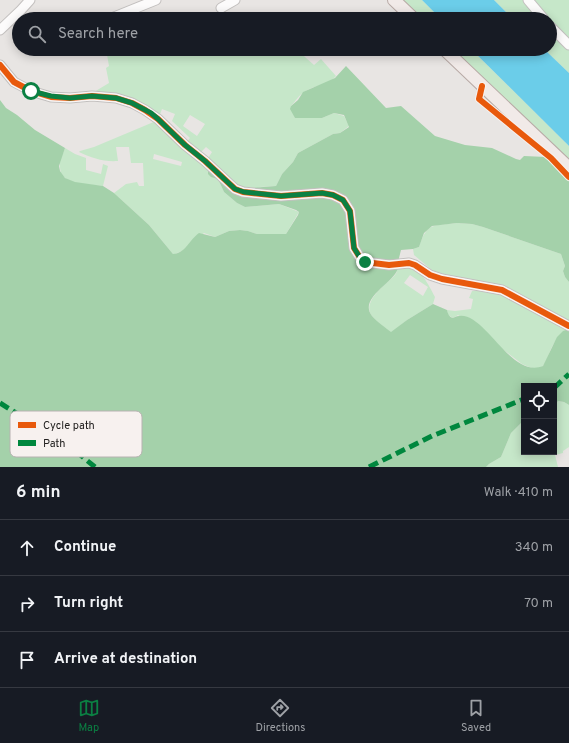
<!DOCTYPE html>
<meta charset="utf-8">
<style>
:root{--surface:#171b24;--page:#242831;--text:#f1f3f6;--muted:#9ea1a6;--line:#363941;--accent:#0b8043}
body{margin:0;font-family:Overpass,sans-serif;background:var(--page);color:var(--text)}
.controls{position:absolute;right:12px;bottom:12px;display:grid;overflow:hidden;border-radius:0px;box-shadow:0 2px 10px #0003}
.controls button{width:36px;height:36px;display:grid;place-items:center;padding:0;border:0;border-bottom:1px solid var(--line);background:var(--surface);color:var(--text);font:20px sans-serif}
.stop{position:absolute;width:12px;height:12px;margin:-9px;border:3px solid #0b8043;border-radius:50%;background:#fff}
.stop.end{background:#0b8043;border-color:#fff;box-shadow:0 1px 4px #0008}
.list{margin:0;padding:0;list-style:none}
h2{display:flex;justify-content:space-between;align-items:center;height:52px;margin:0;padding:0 16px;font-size:17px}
h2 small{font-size:13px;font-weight:400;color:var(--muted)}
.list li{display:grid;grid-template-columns:26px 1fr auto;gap:12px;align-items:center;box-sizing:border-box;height:56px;padding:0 16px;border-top:1px solid var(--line)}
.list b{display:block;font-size:15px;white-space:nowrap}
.list em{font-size:13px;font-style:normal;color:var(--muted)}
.icon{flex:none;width:22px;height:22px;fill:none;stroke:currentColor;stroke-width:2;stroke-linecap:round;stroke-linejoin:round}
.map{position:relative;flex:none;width:569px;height:467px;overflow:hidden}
.search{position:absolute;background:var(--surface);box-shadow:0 2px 10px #0003;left:12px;right:12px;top:12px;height:44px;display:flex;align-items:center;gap:10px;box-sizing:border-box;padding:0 14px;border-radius:22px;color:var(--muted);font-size:15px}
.sheet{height:220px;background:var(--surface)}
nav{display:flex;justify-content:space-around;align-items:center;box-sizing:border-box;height:56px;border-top:1px solid var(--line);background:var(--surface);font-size:11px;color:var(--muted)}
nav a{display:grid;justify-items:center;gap:2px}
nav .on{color:var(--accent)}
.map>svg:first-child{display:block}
.green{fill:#c6e7c9;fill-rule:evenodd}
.forest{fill:#a4d1aa}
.water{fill:#6bcde9}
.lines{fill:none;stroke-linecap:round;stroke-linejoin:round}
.minor-casing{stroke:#c3c0bf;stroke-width:11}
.major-casing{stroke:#b8aaa6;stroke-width:14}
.minor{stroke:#fcfbfb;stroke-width:9}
.major{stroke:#f1eae8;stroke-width:12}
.quiet{stroke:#00873e;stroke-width:5;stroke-dasharray:10 5;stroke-linecap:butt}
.cycleway-casing{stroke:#f7f1ef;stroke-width:8}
.cycleway{stroke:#e8590c;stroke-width:6}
.route{stroke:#0b8043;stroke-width:5}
.key{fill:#f7f1ef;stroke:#b7b2b1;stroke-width:1}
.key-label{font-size:11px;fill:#22201f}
</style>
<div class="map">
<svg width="569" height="467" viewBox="0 0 569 467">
<rect width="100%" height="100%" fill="#e8e5e3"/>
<g class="green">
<path d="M399,0H422L441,19H419Z"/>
<path d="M494,0H524L541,19H513Z"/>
<path d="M532,0H569V39Z"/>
<path d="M550,28L569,47V73L544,49H550Z"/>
<path d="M106,49H296L314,65L321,59L336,76C329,85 314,85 304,92C300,94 295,102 291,106L295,118H322L334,113L344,116L349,126L340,133L333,134L298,153L293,162L282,174L276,186L260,187L250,191L243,190L207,160L212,152L206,147L199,154L186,143L190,138L172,121L175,114L162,109L159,117L94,92L109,83L106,68L109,66ZM190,115L205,124L197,136L183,126Z"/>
<path d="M450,49H471L569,146V163Z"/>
<path d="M156,121L218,179L224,192L237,203L245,207L279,204L299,212L286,234L280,235L257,234L248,231L240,230L229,231L215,237L204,233L182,251L175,254H173L149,225L114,193L126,184L137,182L139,186H144L143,163H131L129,147H116L118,161C103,162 92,158 79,152L80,151L94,147ZM154,154L182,162L181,166L153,159Z"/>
<path d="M65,148L75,154L86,158V170L101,174L103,164L108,166L103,186C90,184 60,186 60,167C59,161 63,154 65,148Z"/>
<path d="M457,223L472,224L483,227L561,254L565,266L563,271L565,277L569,282V324L525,299L433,271L414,255L413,249L419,247C427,222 433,226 457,223Z"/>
<path d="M407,265C423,272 427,282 435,297L433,304L407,320L391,333C385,327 377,323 372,316C361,301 387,284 395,275C397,273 397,269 398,266ZM410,275L428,287L423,296L404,283Z"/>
<path d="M479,288L499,291L569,329C564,334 556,339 553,345C544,362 547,376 522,364L458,315L453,318L448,315L447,310L455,311L471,309L473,299L469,298L472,291H478Z"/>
<path d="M558,401L564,402L569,405V447L563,451V453L555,455L558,467H486L489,464L501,457L511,433L524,420V452H554V406Z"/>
</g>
<g class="forest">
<path d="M346,66L386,108L401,106L435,136L465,145L492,148L516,159L520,160L524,156L546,157L569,179V282L565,277L563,271L565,266L561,254L483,227L472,224L457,223L432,226L424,233L419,247L413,249L401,250L398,262L367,260L360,254L350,205L310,192L250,191L252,188L276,186L282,174L293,162L298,153L333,134L340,133L349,127L344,115L334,113L322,118H295L290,109L291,106L298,100L303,92L335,78Z"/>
<path d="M0,100L6,108L17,115L35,130L65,148L59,166L60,171L65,178L75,182L103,186L114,193L149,225L173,254C185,254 190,239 199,233L215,237L229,231L240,230L248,231L257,234H286L298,215L299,212L296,210L279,204L245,207L237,203L224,192L218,179L211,177L208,174V169L233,190L325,196L341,202L347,208L361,261L360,266L373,268L374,266H398C399,281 357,297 372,316C378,323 385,327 391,332L407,320L433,304L447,310C448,314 449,317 453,318C482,302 508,380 543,366L557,337L563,331L569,329V405L564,402L558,401L554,406V386H524V420L511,433L501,457L489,464L486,467H0Z"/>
</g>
<g class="water">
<path d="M422,0H494L513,19H441Z"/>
<path d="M471,49H544L569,73V146Z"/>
</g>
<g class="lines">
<defs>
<g id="minor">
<path d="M528,0L544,19"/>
<path d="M221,8L235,0"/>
<path d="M109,19L156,0"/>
<path d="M550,26L569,45"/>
<path d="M0,30L21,10L30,0"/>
<path d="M0,65L14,82L31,91L51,97L70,98L92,96L116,98L132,103L145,110L158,119L185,145L205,161L235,189L243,192L281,196L322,193L333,195L343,200L350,211L354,248L359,256L365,262L389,265L409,263L415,265L430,275L442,279L502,290L569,326"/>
</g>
<g id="major">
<path d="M394,0L414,19"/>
<path d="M444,49L569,168"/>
</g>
</defs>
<use href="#minor" class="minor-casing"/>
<use href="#major" class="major-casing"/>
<use href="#minor" class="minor"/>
<use href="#major" class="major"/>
<g class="quiet">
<path d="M554,388L569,374"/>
<path d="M0,403L68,445L95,467"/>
<path d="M369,467L432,436L524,399"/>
</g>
<defs>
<g id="cycleway">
<path d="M0,65L14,82L31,91L51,97L70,98L92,96L116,98L132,103L145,110L158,119L185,145L205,161L235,189L243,192L281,196L322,193L333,195L343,200L350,211L354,248L359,256L365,262L389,265L409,263L415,265L430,275L442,279L502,290L569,326"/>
<path d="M482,86L479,99L551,158L569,177"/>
</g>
</defs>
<use href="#cycleway" class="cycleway-casing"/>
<use href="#cycleway" class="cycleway"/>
</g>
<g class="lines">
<path class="route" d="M31,91L51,96L70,98L92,96L116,98L132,103L151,113L158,119L185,145L205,161L235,189L244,192L281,196L322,193L333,195L343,200L350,211L354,248L359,256L365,262"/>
</g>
<rect x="10" y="411" width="132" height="46" rx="6" class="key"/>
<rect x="18" y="422" width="18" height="6" fill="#e8590c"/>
<rect x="18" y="440" width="18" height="6" fill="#00873e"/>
<g class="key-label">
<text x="43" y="429">Cycle path</text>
<text x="43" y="447">Path</text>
</g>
</svg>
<div class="controls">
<button><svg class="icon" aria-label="locate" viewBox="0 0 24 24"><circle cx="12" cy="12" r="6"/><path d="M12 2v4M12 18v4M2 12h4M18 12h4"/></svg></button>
<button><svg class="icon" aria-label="layers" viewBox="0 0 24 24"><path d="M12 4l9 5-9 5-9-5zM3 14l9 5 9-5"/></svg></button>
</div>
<div class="stop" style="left:31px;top:91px"></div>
<div class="stop end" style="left:365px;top:262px"></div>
<div class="search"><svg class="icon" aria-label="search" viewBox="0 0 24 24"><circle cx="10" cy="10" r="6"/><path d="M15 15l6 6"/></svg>Search here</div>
</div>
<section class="sheet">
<h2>6 min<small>Walk · 410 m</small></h2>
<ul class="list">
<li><svg class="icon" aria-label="ahead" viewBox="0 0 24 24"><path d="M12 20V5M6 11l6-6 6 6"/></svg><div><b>Continue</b></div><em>340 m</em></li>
<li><svg class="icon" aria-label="right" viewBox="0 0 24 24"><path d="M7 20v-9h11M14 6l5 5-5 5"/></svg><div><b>Turn right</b></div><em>70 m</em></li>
<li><svg class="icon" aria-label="arrive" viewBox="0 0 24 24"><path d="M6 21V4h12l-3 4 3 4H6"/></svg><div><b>Arrive at destination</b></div></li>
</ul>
</section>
<nav>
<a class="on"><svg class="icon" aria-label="map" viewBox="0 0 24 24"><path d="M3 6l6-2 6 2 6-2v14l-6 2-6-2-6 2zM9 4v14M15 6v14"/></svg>Map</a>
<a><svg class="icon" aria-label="directions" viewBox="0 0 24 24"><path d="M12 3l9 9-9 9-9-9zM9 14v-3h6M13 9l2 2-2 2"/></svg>Directions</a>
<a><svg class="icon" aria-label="saved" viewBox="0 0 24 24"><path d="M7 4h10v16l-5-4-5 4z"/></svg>Saved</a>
</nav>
